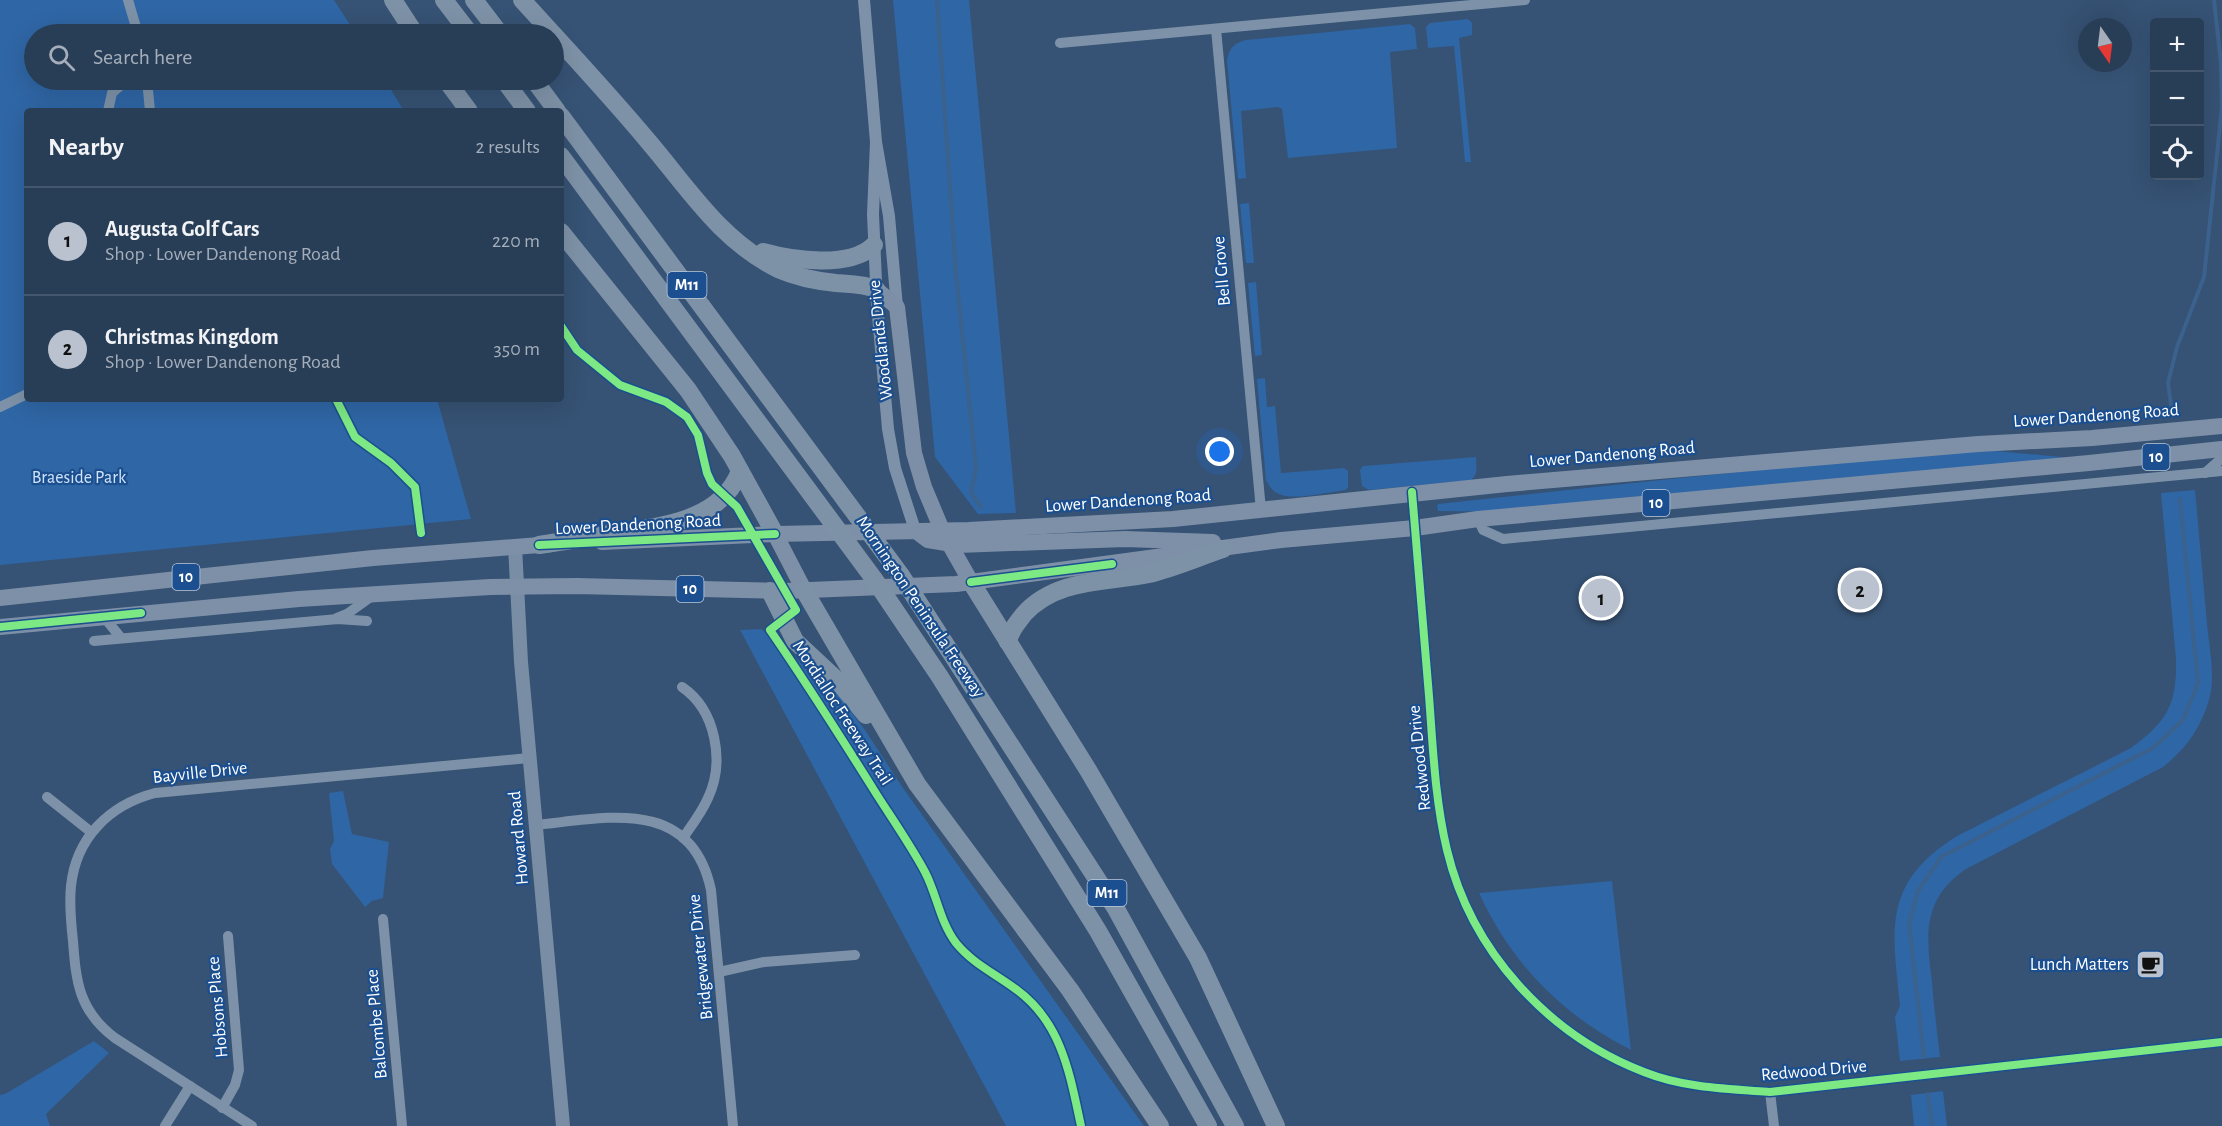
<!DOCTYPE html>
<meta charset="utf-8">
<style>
:root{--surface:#283e57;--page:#30455d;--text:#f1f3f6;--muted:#a5aeba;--line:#44576d;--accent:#b9c2ce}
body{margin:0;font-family:"Alegreya Sans",sans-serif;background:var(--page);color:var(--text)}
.controls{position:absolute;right:18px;top:18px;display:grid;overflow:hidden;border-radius:6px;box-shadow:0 6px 24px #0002}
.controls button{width:54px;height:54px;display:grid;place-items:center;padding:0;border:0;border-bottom:2px solid var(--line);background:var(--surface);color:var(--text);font:30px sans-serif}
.compass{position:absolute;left:2078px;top:18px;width:54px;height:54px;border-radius:50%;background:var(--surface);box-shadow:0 6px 24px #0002;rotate:166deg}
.you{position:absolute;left:1220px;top:452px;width:21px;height:21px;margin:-15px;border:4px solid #fff;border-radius:50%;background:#1a73e8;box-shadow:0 0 0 9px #1a73e833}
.badge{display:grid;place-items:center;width:39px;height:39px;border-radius:50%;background:var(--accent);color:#111;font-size:20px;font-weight:700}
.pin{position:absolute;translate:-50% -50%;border:3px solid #fff;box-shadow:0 2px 6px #0006}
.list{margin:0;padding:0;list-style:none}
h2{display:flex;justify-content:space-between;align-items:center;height:78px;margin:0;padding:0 24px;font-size:26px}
h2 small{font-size:20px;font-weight:400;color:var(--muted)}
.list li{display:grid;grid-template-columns:39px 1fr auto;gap:18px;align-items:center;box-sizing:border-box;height:108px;padding:0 24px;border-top:2px solid var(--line)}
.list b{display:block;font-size:22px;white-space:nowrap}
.list p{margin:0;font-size:20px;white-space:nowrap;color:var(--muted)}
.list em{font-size:20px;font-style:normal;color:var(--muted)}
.icon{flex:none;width:33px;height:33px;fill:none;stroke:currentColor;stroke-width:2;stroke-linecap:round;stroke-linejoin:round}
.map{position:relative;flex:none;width:2222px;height:1126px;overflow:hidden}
.search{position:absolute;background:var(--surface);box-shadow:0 6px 24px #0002;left:24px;top:24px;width:540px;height:66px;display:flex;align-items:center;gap:15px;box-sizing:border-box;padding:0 21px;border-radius:33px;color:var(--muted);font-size:22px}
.panel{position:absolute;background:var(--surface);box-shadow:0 6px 24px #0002;left:24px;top:108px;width:540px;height:294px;border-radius:6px}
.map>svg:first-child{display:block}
.green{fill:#2f66a5}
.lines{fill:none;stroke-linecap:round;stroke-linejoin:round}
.stream{stroke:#3b618d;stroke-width:4}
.minor{stroke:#7d92a8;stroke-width:10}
.tertiary{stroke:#7d92a8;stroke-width:12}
.secondary{stroke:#798da4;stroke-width:14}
.primary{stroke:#7d8ea7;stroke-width:16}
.trunk{stroke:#7e90a7;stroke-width:16}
.motorway{stroke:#7e92a7;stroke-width:18}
.cycleway-casing{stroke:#1b4f8f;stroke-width:11}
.cycleway{stroke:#7ce984;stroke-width:8}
.labels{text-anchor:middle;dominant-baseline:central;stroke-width:4.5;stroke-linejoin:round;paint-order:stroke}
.shield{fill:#1b4f8f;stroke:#bbcadd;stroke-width:1.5}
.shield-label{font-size:16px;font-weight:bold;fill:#fff}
.street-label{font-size:18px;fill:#fff;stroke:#1b4f8f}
.park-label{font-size:18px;fill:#cfe3fa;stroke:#1b4f8f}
.poi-label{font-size:18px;fill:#fff;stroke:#1b4f8f;text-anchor:end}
</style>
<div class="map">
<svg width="2222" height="1126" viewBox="0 0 2222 1126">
<rect width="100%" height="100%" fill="#365274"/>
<g class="green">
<path d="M0,0H334L356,34H34V80H385L404,111H27V399H437L471,519L0,565Z"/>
<path d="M893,0H969L1016,513L978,514L935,457Z"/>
<path d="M1468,19L1472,23V35L1459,38L1471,162H1465L1454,46L1428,48L1426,27L1430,23Z"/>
<path d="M1410,24L1415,28L1417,49L1390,52L1397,148L1288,158L1282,109L1278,107L1241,111L1246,178L1238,179L1227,61C1229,48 1234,43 1246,40Z"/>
<path d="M1249,203L1254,263H1246L1240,204Z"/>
<path d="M1256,282L1262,355L1255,356L1248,283Z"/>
<path d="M1265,378L1267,407L1275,406L1281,473L1344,468L1348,471V488L1345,490C1329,492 1293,501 1279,494C1273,492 1269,486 1266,480L1257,379Z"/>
<path d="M1995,451L2062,457L2061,459L1509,512L1438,511L1437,507L1438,504L1670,479L1942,452Z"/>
<path d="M1476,457C1476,466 1479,474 1471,480L1369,490L1362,486L1360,470L1363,466Z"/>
<path d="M2195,490C2199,534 2203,578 2207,623C2209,647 2216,677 2209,700C2201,728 2185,750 2163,767L1966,869C1922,899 1926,935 1932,982C1934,1007 1937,1032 1940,1057L1900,1061L1895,1017L1900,1006C1892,928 1882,883 1957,836L2131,748C2167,721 2177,705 2176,659L2161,493Z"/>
<path d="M761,629L837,693L865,730L903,788L1144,1126H1006L740,630Z"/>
<path d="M343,791L352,834L389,842L383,898L372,901L365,907L332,864L330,849L334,841L329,793Z"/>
<path d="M1612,881L1631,1050C1562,1015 1511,963 1479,893Z"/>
<path d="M94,1041L109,1053L46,1114L50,1126H0V1095L5,1094Z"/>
<path d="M1943,1091L1947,1126H1914L1911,1095Z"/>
</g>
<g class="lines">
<g class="stream">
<path d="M937,0L956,273L976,468L971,493L981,507"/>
<path d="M2171,405L2168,383L2177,347L2204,277L2222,107L2221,63L2214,0"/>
<path d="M1924,1057L1909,924L1918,891L1941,857L2153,748L2183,720L2198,683L2180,499"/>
<path d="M1928,1094L1932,1126"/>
</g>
<g class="minor">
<path d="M128,0L138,34"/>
<path d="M1216,29L1261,510"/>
<path d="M1060,43L1525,0"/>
<path d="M147,80L150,111"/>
<path d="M108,111L112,93L127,80"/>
<path d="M0,407L27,394"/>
<path d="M2205,473L2222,458"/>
<path d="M1412,492C1418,560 1423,628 1429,696C1433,748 1435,800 1447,850C1471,951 1548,1035 1644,1072C1684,1088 1728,1089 1770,1092L2222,1042"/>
<path d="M1478,519L1483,530L1503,539L2222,471"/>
<path d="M104,617L121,638"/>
<path d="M337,618L347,614L372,596"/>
<path d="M94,641L338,619L367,621"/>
<path d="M682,687C716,710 725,762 708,798C702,812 692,825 683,838"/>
<path d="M47,797L91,832"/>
<path d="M536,825C606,818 691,796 711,890L733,1126"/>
<path d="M383,919L402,1126"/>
<path d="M719,972L764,962L855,955"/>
<path d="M1770,1092L1774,1126"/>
<path d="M222,1108L235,1085L239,1070L228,936"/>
<path d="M165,1126L190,1086"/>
<path d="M252,1126L115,1038C79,1011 76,982 73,941C71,923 69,904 71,886C76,838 109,805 155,793L529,758"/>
</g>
<g class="tertiary">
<path d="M864,0L876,142L889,216L897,307"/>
<path d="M876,142L873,214L877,304L888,429L895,468L915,530"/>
</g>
<path class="secondary" d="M515,546L521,662L563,1126"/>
<path class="primary" d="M876,289L897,307L914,453L924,487L942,530"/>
<g class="trunk">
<path d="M916,531L928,540L958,545L1125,539L1213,542"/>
<path d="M775,534L804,590"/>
<path d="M946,538L971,582"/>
<path d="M602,542L775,534L969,530L1173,519L1507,484L1978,444L2092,438L2222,426"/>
<path d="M0,598L373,558L552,544"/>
<path d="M0,627L299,599L490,587L577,586L785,591L956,584L1281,540L1415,528L1478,519L2089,463L2222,449"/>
</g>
<g class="motorway">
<path d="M393,0L415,34"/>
<path d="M444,0L470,34"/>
<path d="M474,0L500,34"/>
<path d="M522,0L553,34"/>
<path d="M554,35C586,70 618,105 648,141C689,189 720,240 778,269C796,277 816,281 836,283C850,284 864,284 876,289"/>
<path d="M446,80L469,111"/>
<path d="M504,80L527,111"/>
<path d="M534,80L557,111"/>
<path d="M561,116L900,574L1115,907L1235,1126"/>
<path d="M561,156L874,579L940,677L1098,931L1208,1126"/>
<path d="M561,232L688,390L732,456L775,534"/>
<path d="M763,252C792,260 850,269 874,245"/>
<path d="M539,545C565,541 591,537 617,533C662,526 721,521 740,471"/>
<path d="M971,582L1088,770L1198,958L1276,1126"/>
<path d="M804,590L917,784L1070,990L1160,1126"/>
<path d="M770,591L795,641L838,681L866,715"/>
<path d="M1008,642C1010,631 1017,623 1024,614C1057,578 1105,583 1149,574C1174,568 1199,557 1223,549"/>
</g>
<defs>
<g id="cycleway">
<path d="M561,326L577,350L620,385L666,402L687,417L698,435L707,473L712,484L737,507L796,610L770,630C807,684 842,739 877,795C893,820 911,846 925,872C937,895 940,922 956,943C973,964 996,974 1017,990C1062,1023 1070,1075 1081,1126"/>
<path d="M336,399L355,437L391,463L415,487L421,533"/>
<path d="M1412,492C1418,560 1423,628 1429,696C1433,748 1435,800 1447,850C1471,951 1548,1035 1644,1072C1684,1088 1728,1089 1770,1092L2222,1042"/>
<path d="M539,545L775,534"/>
<path d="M971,582L1112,564"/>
<path d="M0,627L141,613"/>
</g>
</defs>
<use href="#cycleway" class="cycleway-casing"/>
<use href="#cycleway" class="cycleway"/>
</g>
<defs>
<symbol id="cafe-square" viewBox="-11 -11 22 22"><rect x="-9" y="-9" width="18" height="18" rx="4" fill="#b9c2ce" stroke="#1b4f8f"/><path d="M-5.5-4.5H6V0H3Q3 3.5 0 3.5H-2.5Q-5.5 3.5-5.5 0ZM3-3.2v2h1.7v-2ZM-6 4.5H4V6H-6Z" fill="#111"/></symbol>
</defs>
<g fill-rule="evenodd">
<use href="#cafe-square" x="2134" y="948" width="33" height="33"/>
</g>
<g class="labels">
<g class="shield">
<rect x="667.5" y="272" width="39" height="26" rx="4.5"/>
<rect x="2142.5" y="444" width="27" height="26" rx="4.5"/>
<rect x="1642.5" y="490" width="27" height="26" rx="4.5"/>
<rect x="172.5" y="564" width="27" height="26" rx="4.5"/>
<rect x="676.5" y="576" width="27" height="26" rx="4.5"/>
<rect x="1087.5" y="880" width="39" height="26" rx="4.5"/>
</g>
<g class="shield-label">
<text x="687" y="285">M11</text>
<text x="2156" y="457">10</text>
<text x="1656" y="503">10</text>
<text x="186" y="577">10</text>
<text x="690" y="589">10</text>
<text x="1107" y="893">M11</text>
</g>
<g class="street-label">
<text transform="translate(1222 271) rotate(-95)">Bell Grove</text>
<text transform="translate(881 340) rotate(-96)">Woodlands Drive</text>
<text transform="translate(2096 416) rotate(-4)">Lower Dandenong Road</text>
<text transform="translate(1612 455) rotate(-5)">Lower Dandenong Road</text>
<text transform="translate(1128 501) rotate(-4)">Lower Dandenong Road</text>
<text transform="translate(638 525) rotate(-3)">Lower Dandenong Road</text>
<text transform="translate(920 607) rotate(56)">Mornington Peninsula Freeway</text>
<text transform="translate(842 713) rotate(57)">Mordialloc Freeway Trail</text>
<text transform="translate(1420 758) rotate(-96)">Redwood Drive</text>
<text transform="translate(200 773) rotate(-6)">Bayville Drive</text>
<text transform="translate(519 838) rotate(-95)">Howard Road</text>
<text transform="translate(701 957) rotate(-96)">Bridgewater Drive</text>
<text transform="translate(218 1007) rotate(-95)">Hobsons Place</text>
<text transform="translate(377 1024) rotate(-95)">Balcombe Place</text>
<text transform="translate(1814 1071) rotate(-5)">Redwood Drive</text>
</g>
<g class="park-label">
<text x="79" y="478">Braeside Park</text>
</g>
<g class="poi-label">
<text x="2129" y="965">Lunch Matters</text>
</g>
</g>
</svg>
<div class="controls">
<button>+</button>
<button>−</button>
<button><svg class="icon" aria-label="locate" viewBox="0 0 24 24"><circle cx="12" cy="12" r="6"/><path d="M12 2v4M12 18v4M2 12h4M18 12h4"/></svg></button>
</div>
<svg class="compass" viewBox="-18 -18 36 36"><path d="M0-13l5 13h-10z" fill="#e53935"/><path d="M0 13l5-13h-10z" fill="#a5aeba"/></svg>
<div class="you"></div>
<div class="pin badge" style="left:1601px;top:598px">1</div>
<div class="pin badge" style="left:1860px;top:590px">2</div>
<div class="search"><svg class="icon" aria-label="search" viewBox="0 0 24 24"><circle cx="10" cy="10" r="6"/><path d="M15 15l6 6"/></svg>Search here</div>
<section class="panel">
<h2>Nearby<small>2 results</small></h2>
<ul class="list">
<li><span class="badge">1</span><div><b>Augusta Golf Cars</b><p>Shop · Lower Dandenong Road</p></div><em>220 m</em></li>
<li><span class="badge">2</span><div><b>Christmas Kingdom</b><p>Shop · Lower Dandenong Road</p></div><em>350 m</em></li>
</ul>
</section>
</div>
